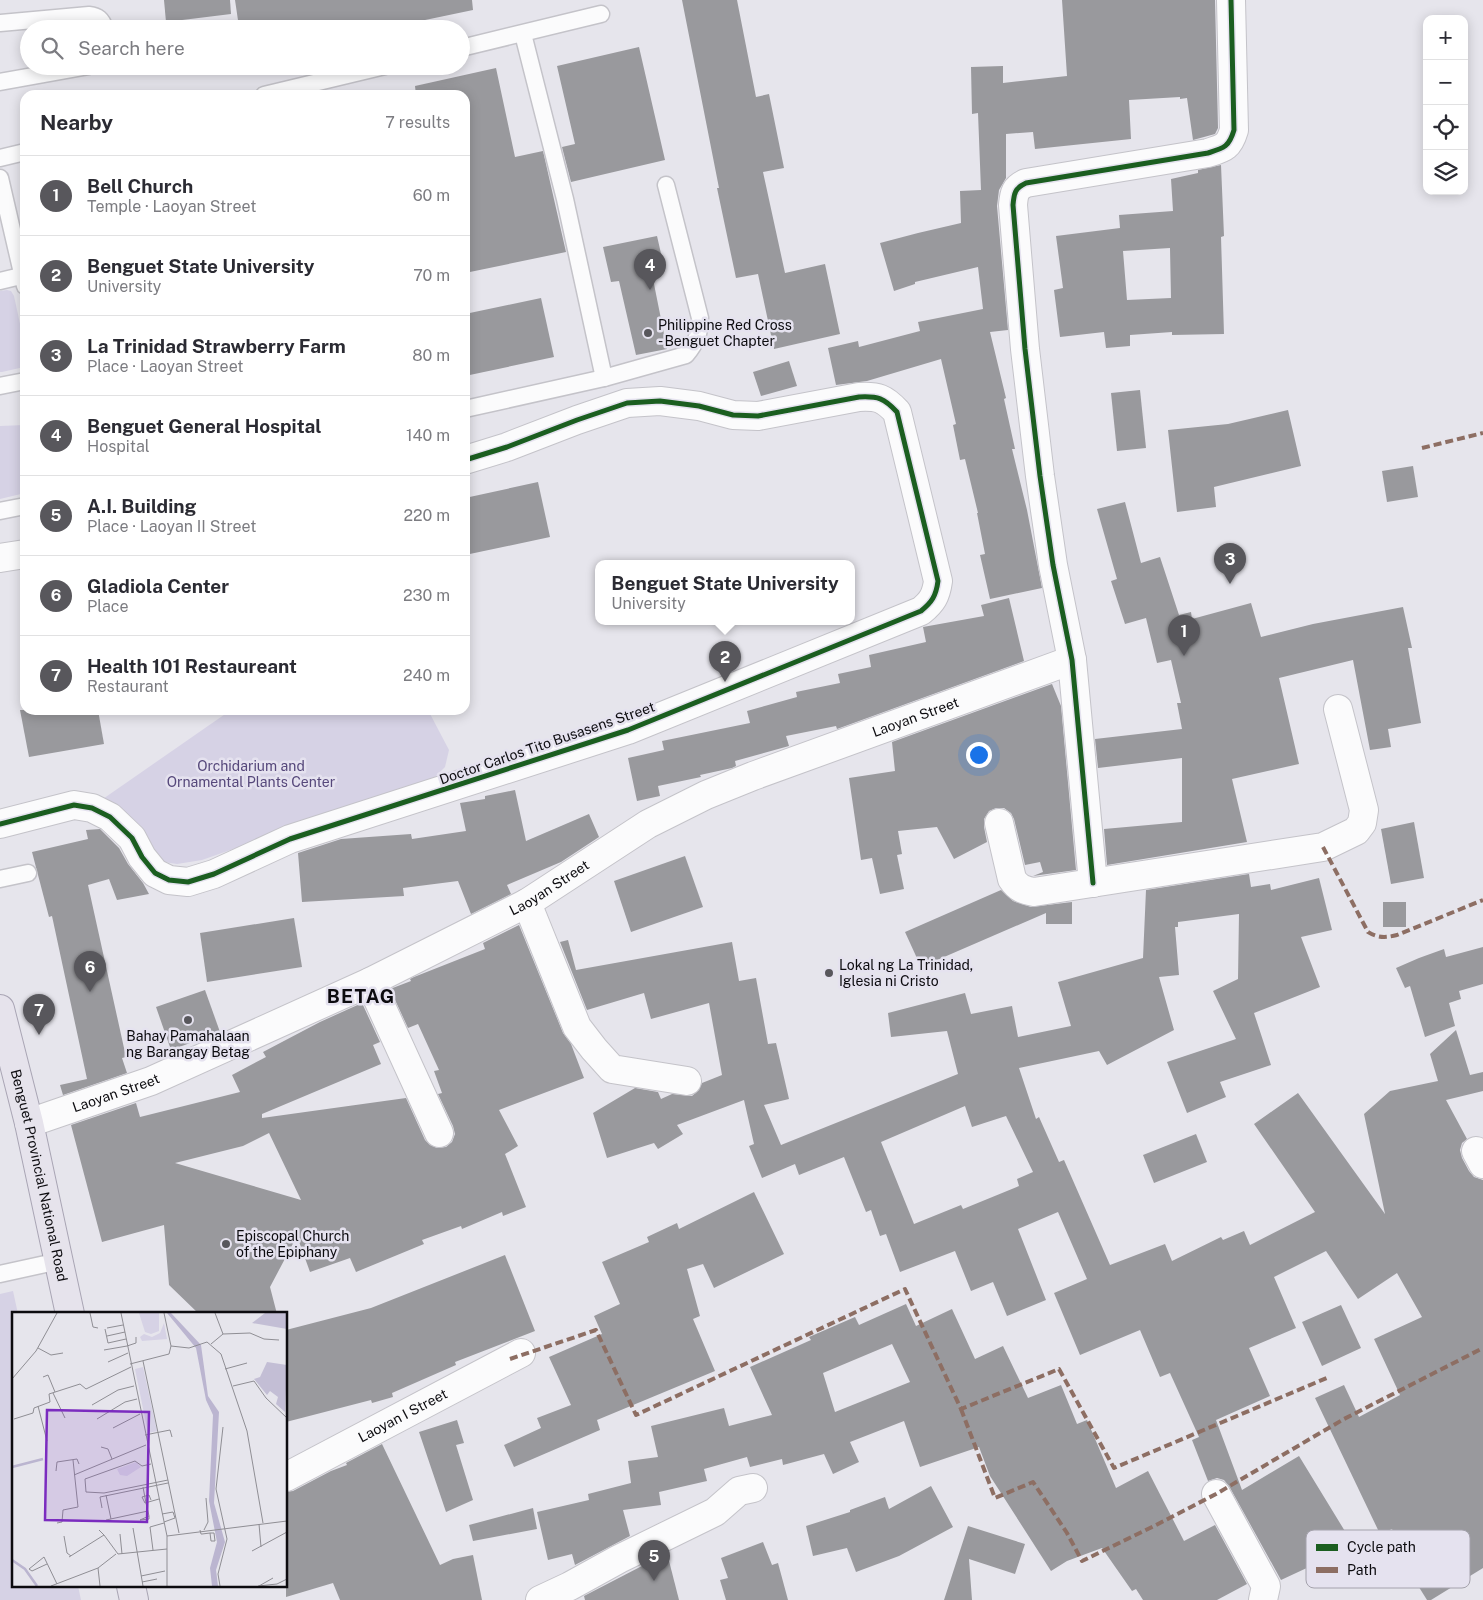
<!DOCTYPE html>
<meta charset="utf-8">
<style>
:root{--surface:#fff;--page:#f7f7f7;--text:#2b2b33;--muted:#7c7c81;--line:#e1e1e2;--accent:#58575c}
body{margin:0;font-family:"Public Sans",sans-serif;background:var(--page);color:var(--text)}
.controls{position:absolute;right:15px;top:15px;display:grid;overflow:hidden;border-radius:10px;box-shadow:0 2px 12px #0003}
.controls button{width:45px;height:45px;display:grid;place-items:center;padding:0;border:0;border-bottom:1px solid var(--line);background:var(--surface);color:var(--text);font:25px sans-serif}
.you{position:absolute;left:978px;top:754px;width:18px;height:18px;margin:-12px;border:4px solid #fff;border-radius:50%;background:#1a73e8;box-shadow:0 0 0 8px #1a73e833}
.badge{display:grid;place-items:center;width:32px;height:32px;border-radius:50%;background:var(--accent);color:#fff;font-size:16px;font-weight:700}
.pin{position:absolute;translate:-50% -41px;filter:drop-shadow(0 1px 2px #0008)}
.pin::after{content:'';position:absolute;top:26px;width:18px;height:15px;background:inherit;clip-path:polygon(0 0,100% 0,50% 100%)}
.popup{position:absolute;left:595px;top:560px;width:260px;height:65px;box-sizing:border-box;display:grid;place-content:center;border-radius:10px;background:var(--surface);filter:drop-shadow(0 1px 4px #0005);font-size:16px;white-space:nowrap;color:var(--muted)}
.popup b{font-size:19px;color:var(--text)}
.popup::after{content:'';position:absolute;left:50%;top:100%;margin-left:-10px;border:10px solid transparent;border-top-color:var(--surface)}
.list{margin:0;padding:0;list-style:none}
h2{display:flex;justify-content:space-between;align-items:center;height:65px;margin:0;padding:0 20px;font-size:21px}
h2 small{font-size:16px;font-weight:400;color:var(--muted)}
.list li{display:grid;grid-template-columns:32px 1fr auto;gap:15px;align-items:center;box-sizing:border-box;height:80px;padding:0 20px;border-top:1px solid var(--line)}
.list b{display:block;font-size:19px;white-space:nowrap}
.list p{margin:0;font-size:16px;white-space:nowrap;color:var(--muted)}
.list em{font-size:16px;font-style:normal;color:var(--muted)}
.icon{flex:none;width:28px;height:28px;fill:none;stroke:currentColor;stroke-width:2;stroke-linecap:round;stroke-linejoin:round}
.map{position:relative;flex:none;width:1483px;height:1600px;overflow:hidden}
.search{position:absolute;background:var(--surface);box-shadow:0 2px 12px #0003;left:20px;top:20px;width:450px;height:55px;display:flex;align-items:center;gap:12px;box-sizing:border-box;padding:0 18px;border-radius:28px;color:var(--muted);font-size:19px}
.panel{position:absolute;background:var(--surface);box-shadow:0 2px 12px #0003;left:20px;top:90px;width:450px;height:625px;border-radius:15px}
.map>svg:first-child{display:block}
.green{fill:#d6d2e5}
.building{fill:#99999d;fill-rule:evenodd}
.lines{fill:none;stroke-linecap:round;stroke-linejoin:round}
.service-casing{stroke:#c4c3c9;stroke-width:19}
.minor-casing{stroke:#c4c3c9;stroke-width:30}
.trunk-casing{stroke:#a9a5b4;stroke-width:30}
.service{stroke:#fbfbfc;stroke-width:16}
.minor{stroke:#fbfbfc;stroke-width:28}
.trunk{stroke:#e6e3ec;stroke-width:28}
.quiet{stroke:#8d6e63;stroke-width:4;stroke-dasharray:8 4;stroke-linecap:butt}
.cycleway-casing{stroke:#e5e2ef;stroke-width:8}
.cycleway{stroke:#1b5e20;stroke-width:5}
.poi-dot{fill:#58575c;stroke:#e5e2ef;stroke-width:2}
.labels{text-anchor:middle;dominant-baseline:central;stroke-width:5;stroke-linejoin:round;paint-order:stroke}
.poi-label{font-size:14px;fill:#0c0b0f;stroke:#e5e2ef;text-anchor:start}
.street-label{font-size:14px;fill:#0c0b0f;stroke:#e5e2ef}
.park-label{font-size:14px;fill:#56487b;stroke:#e5e2ef}
.district-label{font-size:19px;font-weight:bold;letter-spacing:1px;fill:#0c0b0f;stroke:#e5e2ef}
.inset-river{fill:none;stroke:#bbb5d0;stroke-width:2.5}
.inset-road{fill:none;stroke:#8f8e94;stroke-width:1}
.view{fill:#7b2cbf;fill-opacity:0.15;stroke:#7b2cbf;stroke-width:2.5}
.inset-edge{fill:none;stroke:#0c0b0f;stroke-width:2.5}
.key{fill:#e5e2ef;stroke:#a4a2ac;stroke-width:1}
.key-label{font-size:14px;fill:#0c0b0f}
</style>
<div class="map">
<svg width="1483" height="1600" viewBox="0 0 1483 1600">
<rect width="100%" height="100%" fill="#e6e5ec"/>
<g class="green">
<path d="M7,290L11,291L14,296L25,347V366L24,367L2,372H0V291Z"/>
<path d="M25,425V493L0,499V426Z"/>
<path d="M231,710H428L449,750L445,767L433,779L202,860L177,864L164,862L100,801Z"/>
<path d="M13,1291L18,1314H14V1586H78L81,1600H0V1294Z"/>
</g>
<g class="building">
<path d="M164,0H230L231,14L166,22Z"/>
<path d="M235,0H472L473,10L382,29H287L286,21L239,27Z"/>
<path d="M682,0H737L756,97L769,94L784,168L763,172L785,273L825,264L840,334L774,349L758,274L736,278L717,188H719Z"/>
<path d="M1062,0H1215L1218,128L1215,134L1193,140L1187,98L1180,99V97L1129,100L1131,139L1035,149L1033,132L1006,134V178L999,190L997,206L1008,330L990,332L1006,398L1004,399L1015,449H1012L1027,510L1042,588L990,599L980,555L985,554L977,513H978L965,459L960,460L953,425L956,424L941,359L867,381L836,385L828,348L858,341L859,347L920,331L918,322L983,309L978,267L915,282V284L894,291L880,243L918,233L961,223L960,191L981,190L978,113L972,114L971,67L1003,66V83L1067,76Z"/>
<path d="M639,47L665,160L571,182L562,147L575,144L557,66Z"/>
<path d="M496,68L515,157L543,151L566,252L465,273V95H416L415,86Z"/>
<path d="M1221,165L1224,236L1221,237L1224,334L1172,335V332L1130,335V346L1106,348L1104,332L1060,337L1054,290L1063,288L1056,236L1120,228L1119,215L1173,211L1171,179L1198,173V170ZM1170,248L1171,298L1127,300L1123,251Z"/>
<path d="M657,236L665,271L652,274L667,349L636,355L619,281L611,282L603,247Z"/>
<path d="M541,298L554,357L465,376V314Z"/>
<path d="M789,361L797,386L761,396L753,372Z"/>
<path d="M1140,390L1146,448L1117,451L1111,393Z"/>
<path d="M1288,410L1301,466L1214,487L1216,507L1177,512L1168,430L1228,424Z"/>
<path d="M1413,466L1418,497L1387,502L1382,471Z"/>
<path d="M538,482L550,537L465,555V498Z"/>
<path d="M1125,502L1141,563L1160,557L1179,615L1191,612L1192,619L1251,603L1261,637L1313,624L1403,607L1412,648H1408L1421,723L1388,729L1391,747L1370,750L1353,660L1279,678L1299,764L1232,779L1247,842L1107,865L1104,829L1182,822V758L1098,768L1095,739L1182,729L1177,703H1181L1171,660L1157,663L1146,618L1125,624L1111,581L1117,579L1097,509Z"/>
<path d="M1009,598L1024,661L837,729L836,726L786,736L789,746L735,761L736,766L732,768L700,775L701,777L658,786L660,796L637,801L628,758L664,750L662,741L750,723L747,711L797,697L796,692L840,683L838,674L871,667L869,655L926,642L923,627L984,616L981,605Z"/>
<path d="M1052,684L1061,706L1076,870L1033,876L1043,872L1040,862L1025,865L1014,819L1011,813L1004,808H996L989,811L984,819V827L987,842L954,859L937,827L898,831L902,854L897,855L904,889L880,894L872,858L861,860L849,778L895,771L892,742Z"/>
<path d="M20,710H98L104,744L29,757Z"/>
<path d="M515,790L526,841L589,814L599,837L561,862L507,885L511,894L471,914L458,881L403,888L404,896L302,902L298,853L341,839L411,834L412,839L466,831L460,803L485,799V796Z"/>
<path d="M1414,822L1424,878L1391,884L1381,829Z"/>
<path d="M100,829L119,848L128,864L143,883L149,894L117,900L109,879L88,885L126,1057L122,1058L127,1073L63,1095L60,1085L87,1079L52,916L49,917L32,852L88,839L86,830Z"/>
<path d="M685,856L703,907L631,932L614,881Z"/>
<path d="M1249,874L1251,887L1270,884L1271,890L1319,878L1332,930L1301,937L1320,987L1254,1013L1271,1065L1220,1082L1226,1097L1187,1113L1167,1062L1236,1039L1213,991L1238,979L1239,914L1178,922V927H1175L1179,975L1159,977L1174,1030L1107,1065L1099,1051L1019,1068L1036,1119L1039,1117L1059,1162L1064,1160L1110,1265L1165,1244L1172,1261L1221,1237L1223,1240L1244,1231L1250,1245L1315,1212L1254,1124L1298,1093L1385,1214L1364,1114L1390,1091L1438,1081L1430,1054L1456,1030L1470,1075L1483,1072V1091L1446,1100L1467,1139L1462,1143L1460,1150L1462,1158L1469,1171L1474,1177L1483,1180V1568L1431,1600H1427L1402,1560L1406,1558L1392,1529L1380,1534L1315,1398L1344,1385L1359,1417L1400,1395L1374,1339L1422,1317L1397,1273L1358,1299L1326,1251L1274,1277L1296,1328L1249,1348L1270,1396L1216,1420L1242,1490L1299,1456L1354,1546L1281,1580L1229,1486L1224,1480L1217,1478L1208,1481L1192,1440L1199,1437L1170,1373L1160,1377L1140,1330L1080,1355L1054,1293L1087,1279L1058,1212L1018,1229L1046,1300L1007,1316L993,1282L971,1291L955,1251L900,1272L886,1234L880,1236L871,1210L866,1212L844,1157L799,1175L795,1164L762,1178L749,1146L754,1144L744,1100L677,1125L683,1134L658,1149L654,1143L607,1158L593,1113L635,1088L658,1092L661,1099L672,1094L692,1096L699,1090L702,1083L722,1075L709,1003L651,1019L644,993L587,1010L560,942L568,940L576,970L732,942L739,981L756,978L768,1044L776,1043L789,1099L764,1105L781,1145L958,1074L947,1031L891,1037L888,1013L965,993L971,1014L1012,1006L1018,1037L1071,1026L1058,982L1143,958L1146,890ZM965,1106L972,1127L1006,1116L1033,1172L1017,1179L1019,1186L963,1209L961,1205L914,1224L881,1142Z"/>
<path d="M1001,890L1013,901L1031,907L1072,902V924H1046V913L921,967L905,932Z"/>
<rect x="1383" y="902" width="23" height="25"/>
<path d="M294,918L302,967L207,982L200,933Z"/>
<path d="M519,925L563,1033L571,1044L584,1078L499,1110L518,1146L505,1154L526,1207L503,1216L502,1212L462,1229L461,1226L422,1240L424,1244L356,1272L350,1258L310,1272L297,1236L270,1287L277,1314H199L169,1285L164,1225L102,1242L71,1125L136,1103L140,1117L240,1092L232,1075L266,1057L263,1052L320,1022L362,1003L380,1042L373,1045L381,1064L262,1114V1118L406,1098L425,1140L430,1145L437,1148L446,1147L452,1142L455,1134L453,1126L438,1094L442,1093L434,1071L439,1070L418,1024L408,1028L390,989L411,981L410,979L414,977L485,949L483,943ZM269,1133L301,1200L175,1163L243,1146Z"/>
<path d="M1483,947V984L1459,991L1461,999L1449,1003L1455,1026L1425,1037L1410,986L1405,988L1396,968L1419,958L1444,949L1446,957Z"/>
<path d="M205,990L220,1032L171,1050L156,1007Z"/>
<path d="M1196,1134L1207,1162L1154,1183L1143,1155Z"/>
<path d="M754,1192L784,1254L714,1288L703,1264L687,1269L700,1316L693,1319L715,1371L597,1420L600,1430L514,1467L504,1445L541,1428L537,1418L571,1405L549,1357L602,1334L594,1316L620,1304L602,1262L649,1242L647,1237L677,1223L679,1229Z"/>
<path d="M505,1255L535,1331L455,1362L456,1365L392,1393L393,1397L372,1403L371,1400L286,1422V1330L371,1308Z"/>
<path d="M906,1304L916,1326L952,1309L975,1359L1003,1346L1028,1398L1061,1385L1077,1424L1087,1420L1116,1488L1148,1471L1184,1541L1215,1525L1247,1584L1217,1600H1143L1136,1589L1132,1591L1102,1548L1067,1561L1051,1571L990,1476L979,1447L920,1467L904,1421L850,1442L859,1462L833,1474L824,1454L783,1465L782,1459L750,1467L747,1457L704,1469L707,1481L659,1492L661,1505L623,1510L630,1536L575,1565L572,1554L548,1560L537,1512L589,1500L588,1494L631,1483L628,1461L658,1457L651,1426L724,1408L729,1426L772,1415L750,1367L811,1340L809,1337L855,1317L859,1325ZM892,1344L910,1382L835,1412L823,1373Z"/>
<path d="M1341,1305L1361,1348L1322,1366L1302,1322Z"/>
<path d="M457,1420L464,1443L456,1445L473,1500L446,1512L419,1432Z"/>
<path d="M382,1444L440,1565L453,1559L473,1555L482,1600H340L333,1583L286,1597V1492L293,1491L331,1471L347,1465L346,1463Z"/>
<path d="M931,1486L953,1527L899,1556L856,1572L847,1548L813,1556L806,1526L850,1512V1510L885,1497L889,1509Z"/>
<path d="M533,1508L537,1529L473,1541L469,1525Z"/>
<path d="M968,1526L1025,1544L1015,1574L969,1559L972,1600H944Z"/>
<path d="M763,1542L772,1565L778,1563L788,1600H726L720,1580L728,1578L721,1558Z"/>
<path d="M667,1553L679,1600H585L584,1596Z"/>
</g>
<g class="lines">
<defs>
<g id="service">
<path d="M0,23L89,15C98,16 102,19 105,29"/>
<path d="M523,34L565,199L604,378"/>
<path d="M461,48L601,14"/>
<path d="M0,82L89,66"/>
<path d="M264,95L385,66"/>
<path d="M0,158L25,152"/>
<path d="M0,178L25,286"/>
<path d="M0,281L25,275"/>
<path d="M0,386L25,381"/>
<path d="M465,409L604,378L686,355C696,343 700,333 700,318L666,185"/>
<path d="M0,511L25,506"/>
<path d="M0,879L28,873"/>
<path d="M0,1274L59,1261"/>
</g>
<g id="minor">
<path d="M0,558L25,554"/>
<path d="M999,823L1012,879C1018,888 1023,890 1034,892L1323,847L1356,831L1362,823L1364,810L1338,709"/>
<path d="M0,824L74,805L92,808L110,817L132,838L142,857L155,873L169,880L188,882L214,874L290,839L628,730L921,611C932,602 936,596 938,581L897,412C884,398 878,396 859,397L758,416L733,415L699,406L660,401L627,403L577,420L507,447L465,460"/>
<path d="M1093,883L1072,660L1053,565L1040,476L1025,349L1013,205C1014,193 1015,188 1026,183L1208,153C1224,148 1229,147 1234,130L1231,0"/>
<path d="M527,903L577,1027L594,1049L612,1069L687,1081"/>
<path d="M370,982L439,1133"/>
<path id="s1" d="M29,1123L151,1081L370,982L527,903L648,824L706,795L753,776L1072,660"/>
<path d="M1476,1151L1483,1164"/>
<path id="s2" d="M286,1477L521,1353"/>
<path d="M1216,1494L1266,1586L1263,1600"/>
<path d="M540,1600L570,1586L619,1559L715,1512L739,1491L753,1488"/>
</g>
<g id="trunk">
<path id="s3" d="M0,1009L29,1123L70,1314"/>
<path d="M131,1586L134,1600"/>
</g>
</defs>
<use href="#service" class="service-casing"/>
<use href="#minor" class="minor-casing"/>
<use href="#trunk" class="trunk-casing"/>
<use href="#service" class="service"/>
<use href="#minor" class="minor"/>
<use href="#trunk" class="trunk"/>
<g class="quiet">
<path d="M1422,448L1483,433"/>
<path d="M1323,847L1368,932C1378,938 1385,938 1397,935L1483,900"/>
<path d="M510,1359L596,1330L636,1415L905,1289L961,1409L1059,1369L1114,1468L1329,1377"/>
<path d="M961,1409L995,1498L1033,1482L1067,1533L1082,1561L1156,1525L1216,1494L1344,1419L1483,1348"/>
</g>
<defs>
<g id="cycleway">
<path d="M0,824L74,805L92,808L110,817L132,838L142,857L155,873L169,880L188,882L214,874L290,839L628,730L921,611C932,602 936,596 938,581L897,412C884,398 878,396 859,397L758,416L733,415L699,406L660,401L627,403L577,420L507,447L465,460"/>
<path d="M1093,883L1072,660L1053,565L1040,476L1025,349L1013,205C1014,193 1015,188 1026,183L1208,153C1224,148 1229,147 1234,130L1231,0"/>
</g>
</defs>
<use href="#cycleway" class="cycleway-casing"/>
<use href="#cycleway" class="cycleway"/>
</g>
<g class="poi-dot">
<circle cx="648" cy="333" r="5"/>
<circle cx="829" cy="973" r="5"/>
<circle cx="188" cy="1020" r="5"/>
<circle cx="226" cy="1244" r="5"/>
</g>
<g class="labels">
<g class="poi-label">
<text x="658" y="325">Philippine Red Cross<tspan x="658" dy="16">- Benguet Chapter</tspan></text>
<text x="839" y="965">Lokal ng La Trinidad,<tspan x="839" dy="16">Iglesia ni Cristo</tspan></text>
<text x="188" y="1036" text-anchor="middle">Bahay Pamahalaan<tspan x="188" dy="16">ng Barangay Betag</tspan></text>
<text x="236" y="1236">Episcopal Church<tspan x="236" dy="16">of the Epiphany</tspan></text>
</g>
<g class="street-label">
<text stroke="none"><textPath href="#s1" startOffset="978">Laoyan Street</textPath></text>
<text transform="translate(547 743) rotate(-19)">Doctor Carlos Tito Busasens Street</text>
<text stroke="none"><textPath href="#s1" startOffset="572">Laoyan Street</textPath></text>
<text stroke="none"><textPath href="#s1" startOffset="92">Laoyan Street</textPath></text>
<text stroke="none"><textPath href="#s3" startOffset="171">Benguet Provincial National Road</textPath></text>
<text stroke="none"><textPath href="#s2" startOffset="132">Laoyan I Street</textPath></text>
</g>
<g class="park-label">
<text x="251" y="766">Orchidarium and<tspan x="251" dy="16">Ornamental Plants Center</tspan></text>
</g>
<g class="district-label">
<text x="361" y="996">BETAG</text>
</g>
</g>
<g transform="translate(12 1312)">
<rect width="275" height="275" fill="#e6e5ec"/>
<path d="M127,1H147V19L139,22L133,20ZM152,11L155,27L130,29L128,25L132,22L140,25L148,21ZM131,55L145,119L136,121L123,57ZM124,150L129,155L115,164L108,163L105,157Z" fill="#d6d2e5"/>
<path d="M253,1H275V17L240,11ZM255,50L275,53L273,100L264,92L266,85L258,79L255,83L242,67L248,65Z" fill="#c3bed5"/>
<path d="M155,1H159L189,33L196,84L207,100L202,191L213,230L204,258L206,274H200L198,256L205,230L197,189L201,103L194,88L184,36Z" fill="#bbb5d0"/>
<path class="inset-river" d="M0,155L31,147M0,248L13,257L25,274"/>
<path class="inset-road" d="M78,1L81,15L86,16M109,1L155,224V274M152,1L159,34M203,1L211,22M95,16L111,13M93,17L96,31L114,27M95,24L113,20M199,32L211,22L238,21L252,27L267,28M115,34L124,31V25M26,36L39,43L51,41M92,38L115,34M131,49L167,221M96,50L116,41M118,52L157,42L159,34L177,36L195,30L209,42L235,119L251,211M213,57L235,51M31,65L36,63L43,80M0,67L24,39L45,1M221,74L242,69L254,86L275,106M41,81L53,106M80,93L106,78L122,74M26,94L35,129M2,107L21,101L22,96L38,90L37,82L68,72L74,77L119,55M85,107L113,90L125,87M101,116L128,102M133,123L158,118L160,125M89,135L96,137L100,147M139,152L130,154L123,149L73,167L74,180L92,181L156,168M44,159L45,150L65,147L67,152M62,163L134,133M131,175L134,191L137,204V207L128,208L137,204M94,183L99,207M139,188L137,183L130,185L133,191L147,187M90,196L88,185L156,171M150,202L161,200L163,206L152,210M94,208L136,199M45,211L50,210L51,198L66,195L61,148M247,212L249,235M121,216L131,274M188,218L189,222H190L198,221H202L203,229H199L198,221M192,218L196,210L194,186M108,222L110,242M92,223L106,242L155,237M52,224L55,241L59,244M155,224L275,209M141,238L138,215L152,211M240,239L275,220M57,245L92,223L87,218M35,252L20,259L17,257L32,245L45,272M86,256L88,274M129,264L153,259M130,270L145,267M39,274L86,256L104,242M208,274L206,262L215,227L204,177L211,115M246,274L265,272L275,267M247,274L261,266"/>
<path class="view" d="M35,98L137,100L135,210L33,208Z"/>
<rect width="275" height="275" class="inset-edge"/>
</g>
<rect x="1306" y="1530" width="164" height="58" rx="8" class="key"/>
<rect x="1316" y="1544" width="22" height="7" fill="#1b5e20"/>
<rect x="1316" y="1567" width="22" height="6" fill="#8d6e63"/>
<g class="key-label">
<text x="1347" y="1552">Cycle path</text>
<text x="1347" y="1575">Path</text>
</g>
</svg>
<div class="controls">
<button>+</button>
<button>−</button>
<button><svg class="icon" aria-label="locate" viewBox="0 0 24 24"><circle cx="12" cy="12" r="6"/><path d="M12 2v4M12 18v4M2 12h4M18 12h4"/></svg></button>
<button><svg class="icon" aria-label="layers" viewBox="0 0 24 24"><path d="M12 4l9 5-9 5-9-5zM3 14l9 5 9-5"/></svg></button>
</div>
<div class="you"></div>
<div class="pin badge" style="left:1184px;top:656px">1</div>
<div class="pin badge" style="left:725px;top:682px">2</div>
<div class="popup"><b>Benguet State University</b>University</div>
<div class="pin badge" style="left:1230px;top:584px">3</div>
<div class="pin badge" style="left:650px;top:290px">4</div>
<div class="pin badge" style="left:654px;top:1581px">5</div>
<div class="pin badge" style="left:90px;top:992px">6</div>
<div class="pin badge" style="left:39px;top:1035px">7</div>
<div class="search"><svg class="icon" aria-label="search" viewBox="0 0 24 24"><circle cx="10" cy="10" r="6"/><path d="M15 15l6 6"/></svg>Search here</div>
<section class="panel">
<h2>Nearby<small>7 results</small></h2>
<ul class="list">
<li><span class="badge">1</span><div><b>Bell Church</b><p>Temple · Laoyan Street</p></div><em>60 m</em></li>
<li><span class="badge">2</span><div><b>Benguet State University</b><p>University</p></div><em>70 m</em></li>
<li><span class="badge">3</span><div><b>La Trinidad Strawberry Farm</b><p>Place · Laoyan Street</p></div><em>80 m</em></li>
<li><span class="badge">4</span><div><b>Benguet General Hospital</b><p>Hospital</p></div><em>140 m</em></li>
<li><span class="badge">5</span><div><b>A.I. Building</b><p>Place · Laoyan II Street</p></div><em>220 m</em></li>
<li><span class="badge">6</span><div><b>Gladiola Center</b><p>Place</p></div><em>230 m</em></li>
<li><span class="badge">7</span><div><b>Health 101 Restaureant</b><p>Restaurant</p></div><em>240 m</em></li>
</ul>
</section>
</div>
